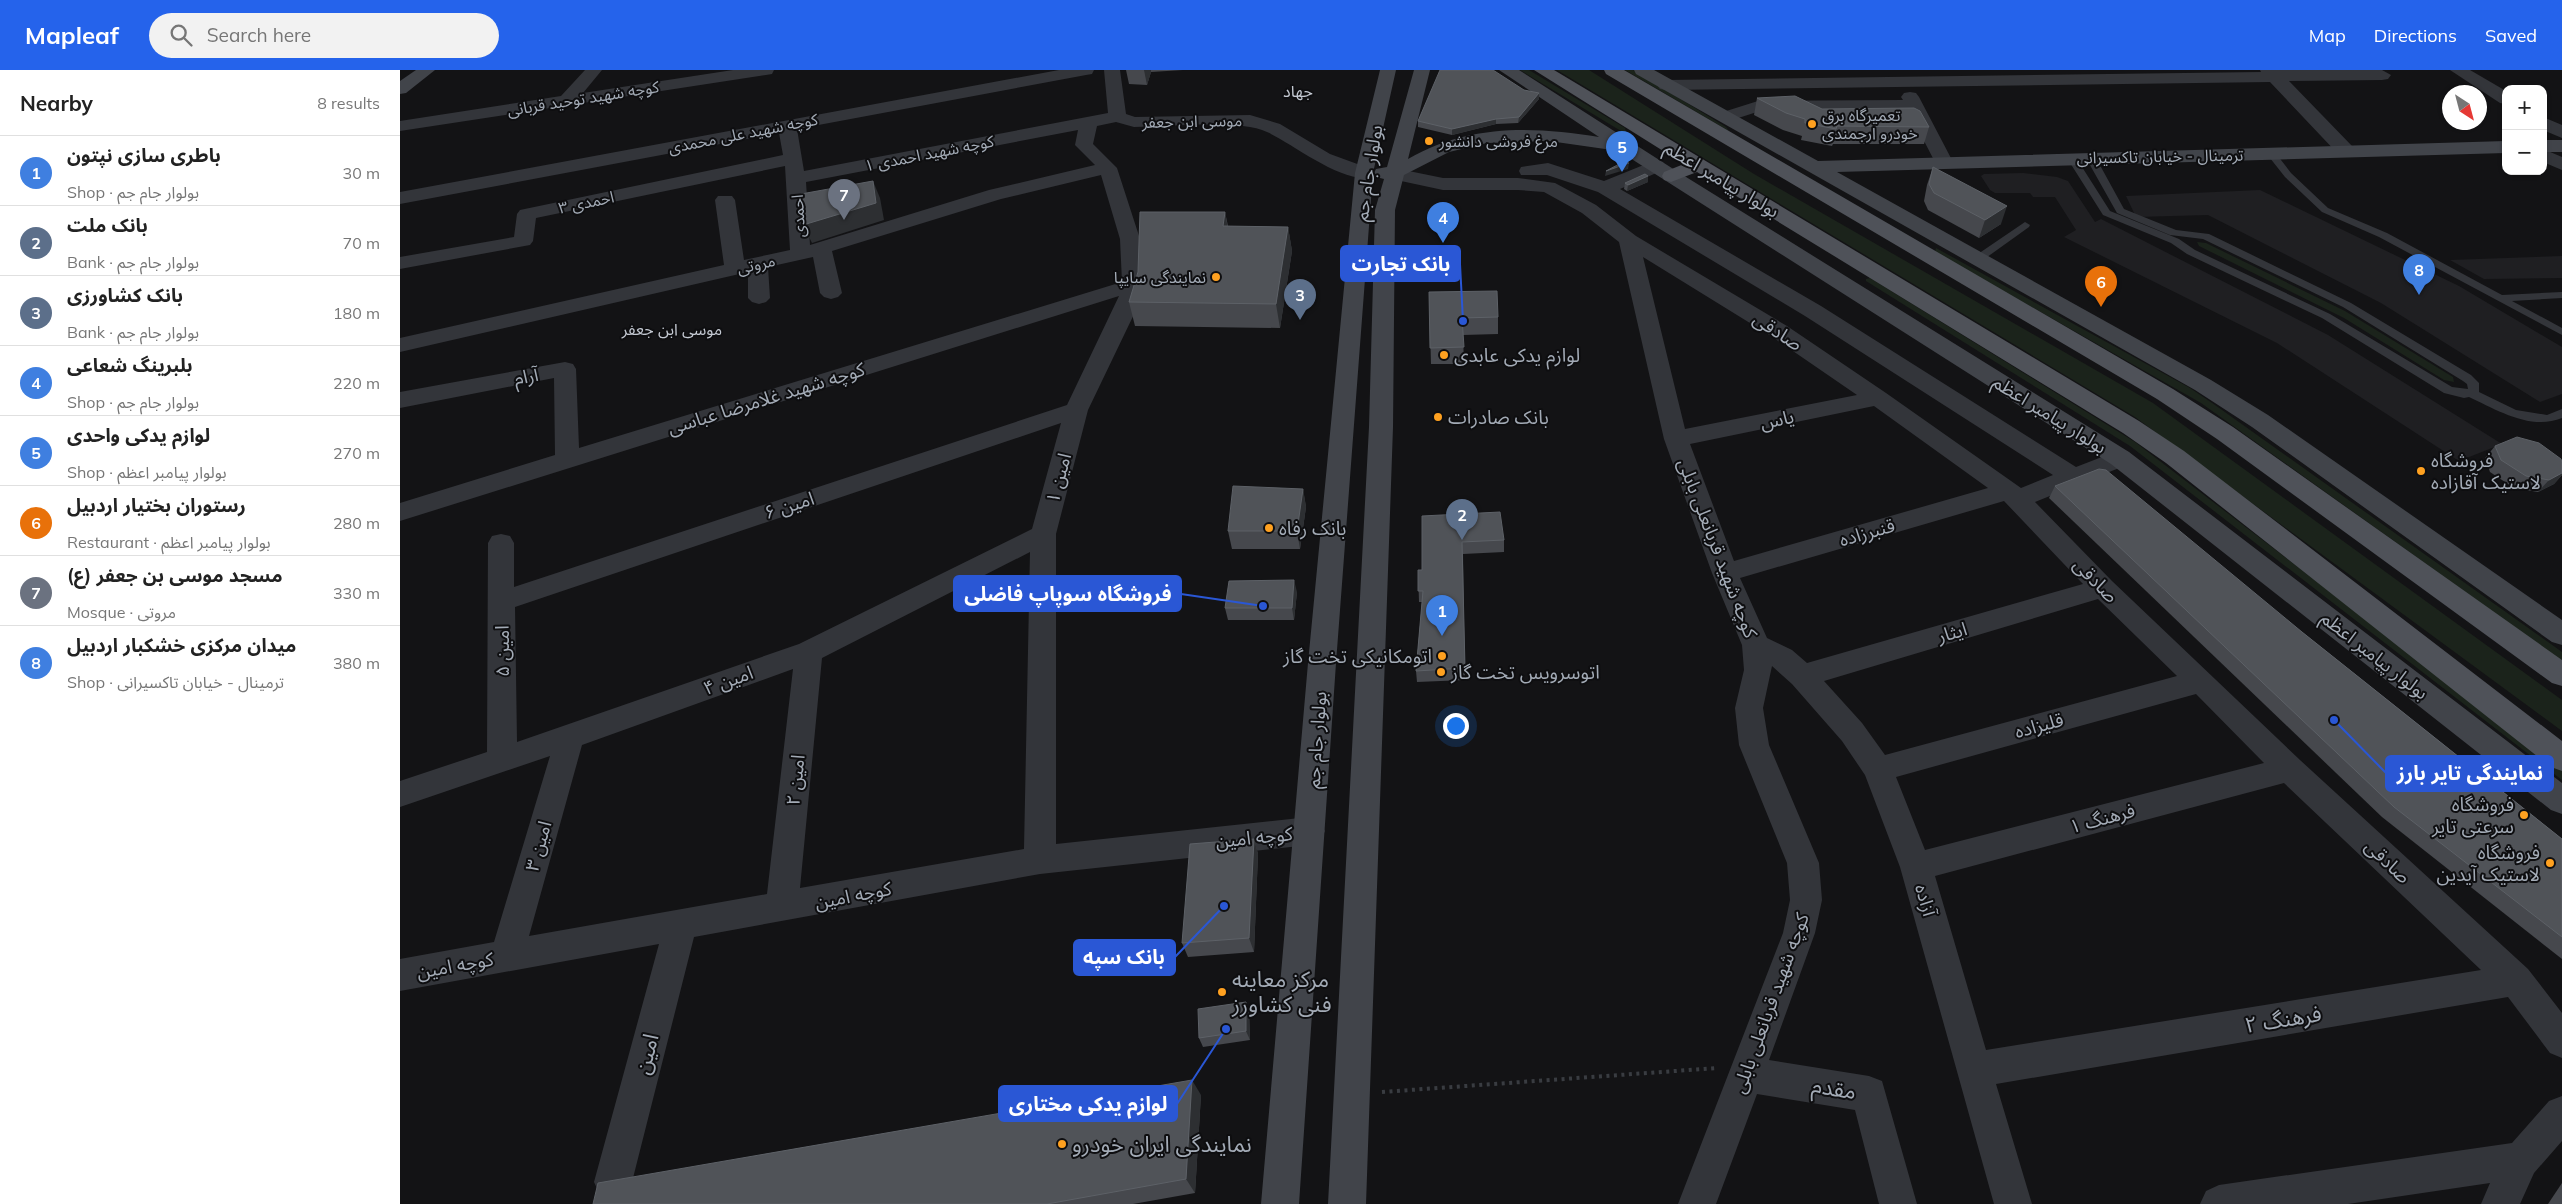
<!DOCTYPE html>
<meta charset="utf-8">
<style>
:root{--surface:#fff;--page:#f2f2f2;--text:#222;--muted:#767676;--line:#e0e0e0;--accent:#2563eb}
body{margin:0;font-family:Mulish,"Noto Sans Arabic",sans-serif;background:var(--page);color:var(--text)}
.controls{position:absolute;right:15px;top:15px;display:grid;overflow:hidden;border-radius:10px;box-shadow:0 1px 4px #0004}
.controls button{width:45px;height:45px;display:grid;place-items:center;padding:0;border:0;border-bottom:1px solid var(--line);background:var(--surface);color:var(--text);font:25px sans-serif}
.compass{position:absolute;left:2042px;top:15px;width:45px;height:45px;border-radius:50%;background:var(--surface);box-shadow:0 1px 4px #0004;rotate:144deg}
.you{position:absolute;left:1055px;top:655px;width:18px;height:18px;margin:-12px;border:4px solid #fff;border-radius:50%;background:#1a73e8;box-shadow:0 0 0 8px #1a73e833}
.badge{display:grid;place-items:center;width:32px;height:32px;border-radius:50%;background:var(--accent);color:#fff;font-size:16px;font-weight:700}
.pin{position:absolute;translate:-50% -41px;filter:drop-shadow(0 1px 2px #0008)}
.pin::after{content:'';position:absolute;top:26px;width:18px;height:15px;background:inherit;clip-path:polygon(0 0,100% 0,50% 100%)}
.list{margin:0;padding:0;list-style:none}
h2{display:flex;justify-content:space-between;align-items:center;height:65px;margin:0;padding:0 20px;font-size:21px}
h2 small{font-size:16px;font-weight:400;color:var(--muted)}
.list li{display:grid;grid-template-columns:32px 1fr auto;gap:15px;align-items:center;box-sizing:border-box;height:70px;padding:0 20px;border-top:1px solid var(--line)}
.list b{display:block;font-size:19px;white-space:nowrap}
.list p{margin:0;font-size:16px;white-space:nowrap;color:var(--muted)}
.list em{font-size:16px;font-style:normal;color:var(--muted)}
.icon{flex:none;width:28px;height:28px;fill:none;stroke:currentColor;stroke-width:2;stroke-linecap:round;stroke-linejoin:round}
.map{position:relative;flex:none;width:2162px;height:1134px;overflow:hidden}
header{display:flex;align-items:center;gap:30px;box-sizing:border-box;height:70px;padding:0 25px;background:var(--accent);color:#fff}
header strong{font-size:24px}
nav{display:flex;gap:28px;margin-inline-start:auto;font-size:18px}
.search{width:350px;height:45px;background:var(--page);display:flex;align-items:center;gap:12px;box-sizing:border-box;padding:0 18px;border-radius:28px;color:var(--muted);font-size:19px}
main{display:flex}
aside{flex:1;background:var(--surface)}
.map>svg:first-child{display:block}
.built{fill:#1f1f22}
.green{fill:#1b231b}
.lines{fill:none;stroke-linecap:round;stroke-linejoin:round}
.path{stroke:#393c41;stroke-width:4;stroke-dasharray:3 4.5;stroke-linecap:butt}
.lane{fill:#33353a;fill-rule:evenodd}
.street{fill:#33353a;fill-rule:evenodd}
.secondary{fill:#41444a;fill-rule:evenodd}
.primary{fill:#4f5259;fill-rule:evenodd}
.wall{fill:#46484d}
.shaded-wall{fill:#2d2f32}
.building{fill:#505358;stroke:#5d6167}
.poi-dot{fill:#ffa120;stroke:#0e0e10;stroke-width:2}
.labels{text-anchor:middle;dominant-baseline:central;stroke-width:4;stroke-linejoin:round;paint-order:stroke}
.far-neighbourhood-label{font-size:16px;fill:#c4c9d2;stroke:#0e0e10}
.far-street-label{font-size:16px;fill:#a3abb6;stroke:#0e0e10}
.far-poi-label{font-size:16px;fill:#a3abb6;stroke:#0e0e10;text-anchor:start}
.street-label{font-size:19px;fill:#a3abb6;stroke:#0e0e10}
.poi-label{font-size:19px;fill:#a3abb6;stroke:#0e0e10;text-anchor:start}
.near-poi-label{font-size:22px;fill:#a3abb6;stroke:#0e0e10;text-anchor:start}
.near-street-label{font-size:22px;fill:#a3abb6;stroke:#0e0e10}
.leader{fill:none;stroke:#2a57d5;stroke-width:2}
.callout-dot{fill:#2a57d5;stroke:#0e0e10;stroke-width:2}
.callout{fill:#2a57d5;stroke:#2a57d5;stroke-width:2}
.callout-label{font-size:20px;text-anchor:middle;font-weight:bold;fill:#fff}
</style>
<header>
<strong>Mapleaf</strong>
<div class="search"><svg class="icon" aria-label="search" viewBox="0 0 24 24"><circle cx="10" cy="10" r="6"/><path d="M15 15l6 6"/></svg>Search here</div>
<nav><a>Map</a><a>Directions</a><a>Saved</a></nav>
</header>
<main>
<aside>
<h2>Nearby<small>8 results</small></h2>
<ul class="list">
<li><span class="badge" style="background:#3f7fe0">1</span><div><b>باطری سازی نپتون</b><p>Shop · بولوار جام جم</p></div><em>30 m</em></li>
<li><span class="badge" style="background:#5c6f8a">2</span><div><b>بانک ملت</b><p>Bank · بولوار جام جم</p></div><em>70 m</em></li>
<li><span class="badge" style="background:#5c6f8a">3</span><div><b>بانک کشاورزی</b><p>Bank · بولوار جام جم</p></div><em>180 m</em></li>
<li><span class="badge" style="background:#3f7fe0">4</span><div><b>بلبرینگ شعاعی</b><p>Shop · بولوار جام جم</p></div><em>220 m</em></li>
<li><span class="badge" style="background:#3f7fe0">5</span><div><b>لوازم یدکی واحدی</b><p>Shop · بولوار پیامبر اعظم</p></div><em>270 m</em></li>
<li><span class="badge" style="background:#e8710a">6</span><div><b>رستوران بختیار اردبیل</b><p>Restaurant · بولوار پیامبر اعظم</p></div><em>280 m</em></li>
<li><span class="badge" style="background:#6b7280">7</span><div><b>مسجد موسی بن جعفر (ع)</b><p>Mosque · مروتی</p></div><em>330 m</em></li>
<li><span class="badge" style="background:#3f7fe0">8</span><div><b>میدان مرکزی خشکبار اردبیل</b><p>Shop · ترمینال - خیابان تاکسیرانی</p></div><em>380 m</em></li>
</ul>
</aside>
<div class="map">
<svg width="2162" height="1134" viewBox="0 0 2162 1134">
<rect width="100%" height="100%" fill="#131315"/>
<g class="built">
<path d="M1623,103L1657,107L1668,111L1695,152L1701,149L1928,265L2102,374L2059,391L1877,273L1664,167L1676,160L1655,127H1633L1630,123H1595L1590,120L1581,106L1584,104Z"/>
<path d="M1860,120L2059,216L2162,277V324L2140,332L1981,233L1808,145L1736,147L1726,126Z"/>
<path d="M2162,186V208L2084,209L2050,190Z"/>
</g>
<g class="green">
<path d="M1120,0H1129L1225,58L1226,62L1221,61Z"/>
<path d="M1157,0H1189L1354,104L1753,333L2162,630V661L1735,347Z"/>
<path d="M1225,0H1233L1326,57L1329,61Z"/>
<path d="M1797,172L1806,173L1945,241L2053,307L2054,312L2044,310L1944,248L1799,176Z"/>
<path d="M1536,178L1790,318L1815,335L2162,582V591L1801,333L1535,182Z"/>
<path d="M1470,208L1735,372L2162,700V710L1730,376L1466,211V209Z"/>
</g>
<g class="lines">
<path class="path" d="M982,1022L1317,998"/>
<g class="lane">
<path d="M1868,81H1874L1891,103L1928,138L1987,163L2102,225L2162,222V228L2112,231L2162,258V265L1979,167L1922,142L1885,107L1866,83Z"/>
<path d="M1691,85L1696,88L1724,139L1776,160L1809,164L1951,233L2071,305L2079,313V322L2116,340L2147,345L2162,339V348C2131,361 2097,340 2069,327L2064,328L2044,323L1922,248L1787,184L1771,173L1703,145L1667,88L1669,86H1675L1710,141L1779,169L1795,180L1930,244L2052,317L2068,319L2067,314L2063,311L1943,237L1803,169L1770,165L1717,143L1686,88Z"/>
<path d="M1625,152L1630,155L1629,157L1583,190H1575V186Z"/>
</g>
<g class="street">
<path d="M185,0H202L183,23L333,0H374L372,4L366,5L0,61V51L161,26Z"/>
<path d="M659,0H694L692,4L686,5L397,59L404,101L708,43L704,0H720L726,44L735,47L850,45L880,54L930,84L971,99L973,103L971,107C942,114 892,73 867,62C840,49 767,57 734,57L716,52L697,56L693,74L717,98L740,169L743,215L737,238L688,340L656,464V774L909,747L920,751L925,761L920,771L909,775L640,804L294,867L232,1112L226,1125L213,1131L200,1125L194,1112L259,874L0,921V889L94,872L150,686L0,737V711L87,682L88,473L92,466L101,464L110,466L114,473V517L667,335L719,226L0,451V433L155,385L154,308L0,338V322L165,292L173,294L176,299L179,378L722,212L720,169L701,105L601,129L432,181L442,223L438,227L431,229L424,227L420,223L413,187L368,197L370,228L366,232L359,234L352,232L348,228V202L0,282V268L324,195L315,130L318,126H332L335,130L344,190L390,180L385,96L136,148L133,171L130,175L0,199V187L114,167L117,144L120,140L383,85L379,63L0,134V122ZM678,60L675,75L695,95L589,120L410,175L406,112ZM661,353L632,459L399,574L117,672L115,537ZM630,482L624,779L400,818L422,588ZM393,599L367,824L129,866L182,675Z"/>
<path d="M1860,0H1982L1991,5L1988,9L1982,10L1889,11L1953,77L1955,81L1953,85H1939L1870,12L1266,20L1260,19L1257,15L1260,11L1266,10L1861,2Z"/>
<path d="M2050,0H2070L2106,21V34L2100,33Z"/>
<path d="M1510,22L1516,23L1519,27L1553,92L1551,96H1537L1508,40L1360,41L1326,52L1320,51L1317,47L1320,43L1358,31L1503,30L1501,27L1504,23Z"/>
<path d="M2143,47L2162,55V68L2143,60Z"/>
<path d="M2143,79L2162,87V100L2143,92Z"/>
<path d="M1256,90L1263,92L1265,96L1263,100L1220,119L1421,236L1676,397L1720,380L1729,382L1732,388L1729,394L1635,432L1712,511L1900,690L2128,899L2162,943V988L2150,983L2108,927L1596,1014L1632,1134H1594L1500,797L1465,705L1442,671L1392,614L1372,596L1363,638L1369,675L1419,793L1422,830L1415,863L1369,990L1469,1006L1482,1011L1517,1134H1479L1455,1040L1357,1024L1316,1134H1278L1383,863L1390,830L1387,793L1339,675L1335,638L1344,600L1342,575L1312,503L1264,369L1219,172L1182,143L1144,122L1118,120H1043L987,108L985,104L987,100L994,98L1043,108H1118L1155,113L1196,135L1236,166L1387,256L1486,323L1621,418L1653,405L1405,246L1198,122L1147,105H1121L1119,101L1121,97L1148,93L1204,111ZM1243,187L1371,266L1457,325L1285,359ZM1474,336L1588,418L1334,491L1290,374ZM1604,431L1683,514L1407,593L1392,580L1367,568L1340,508ZM1698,529L1777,606L1485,685L1462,653L1424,611ZM1796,624L1864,693L1525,780L1496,707ZM1884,713L2081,900L1586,980L1535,806Z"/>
<path d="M2162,1026V1071L2134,1103L2120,1134H2081L2090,1113L1948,1134H1800L1806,1121L1819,1115L2112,1073L2149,1031Z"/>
</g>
<g class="secondary">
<path d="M16,0H35L6,23L0,24V11Z"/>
<path d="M980,0H996L973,103L936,593L899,1134H861L908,593L955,103Z"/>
<path d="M1014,0H1030L1008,89C1067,54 1134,56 1199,67L1099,0H1119L1278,102L1729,382L2162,713V744L2151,740L1711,394L1219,81L1149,71L1087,73L1049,82L1004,105L995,140L993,357L966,1134H928L969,357L975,140L984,109L976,107L974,103L976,99L987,97Z"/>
<path d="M1234,0H1254L1418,91L2106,71V83L1437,102L1811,310L1868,345L2162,550V575L2152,572L1852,357L1795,320L1236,4Z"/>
<rect x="2143" y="70" width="19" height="12"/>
</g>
<g class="primary">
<path d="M1134,0H1154L1739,351L1784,381L2162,671V701L2151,697L1766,393L1723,363L1297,102L1271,112L1264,110L1262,106L1264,102L1284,94Z"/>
<path d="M1204,0H1224L1773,319L1833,357L2162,590V616L2152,613L1817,369L1757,329L1206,4Z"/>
</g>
</g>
<g class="wall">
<path d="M726,0H783L751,2L747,15L729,14Z"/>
<path d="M1124,20L1139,23V29L1118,53L1096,54L1052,65L1018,57V51Z"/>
<path d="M1357,28L1422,39L1529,57L1524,74H1433L1432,76L1401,70L1402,66L1383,60L1354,45Z"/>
<path d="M1533,97L1601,154L1579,168L1528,140L1524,131L1527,115Z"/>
<path d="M1248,112L1227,121L1224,119L1225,113Z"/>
<path d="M825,142L828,156L888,157L892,181L880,258L735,256L729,232Z"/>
<path d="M1029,222L1098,247V264L1063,265L1064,294H1031Z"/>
<path d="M2095,376L2162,393V405L2154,414L2138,422L2114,418L2090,402L2085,388Z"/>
<path d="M1655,416L1902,562L2162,769V889L1982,747L1649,428Z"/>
<path d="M903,419L906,437L900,479H832L828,461Z"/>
<path d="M1022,446L1104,470V482L1063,484L1065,610L1017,612L1016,601L1022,532H1019L1018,500H1022Z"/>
<path d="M897,522L894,550H828L825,538Z"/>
<path d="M854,769L858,784L854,882L788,887L782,873Z"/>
<path d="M849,941L850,970L803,977L799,968Z"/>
<path d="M801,1025L795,1123L733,1134H193Z"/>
<path d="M2162,1113V1134H2148Z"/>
</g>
<g class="shaded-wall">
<path d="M744,0H751V2L747,15Z"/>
<path d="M1139,23V29L1118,53L1119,47Z"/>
<path d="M1096,49V54L1052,65V59Z"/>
<path d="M1229,93L1228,99L1205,106L1206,101Z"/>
<path d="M1248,106V112L1227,121L1228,115Z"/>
<path d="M473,111L480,128L484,150L412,173L403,155Z"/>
<path d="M1607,136L1601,154L1579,168L1585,150Z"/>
<path d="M825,142L829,165L823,156Z"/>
<path d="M888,157L892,181L880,258L876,234Z"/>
<path d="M2162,403V405L2154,414L2138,422L2149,410Z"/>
<path d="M903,419L906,437L900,479L897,461Z"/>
<path d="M894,510L897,522L894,550L892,538Z"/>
<path d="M854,769L858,784L854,882L849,868Z"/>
<path d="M846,932L849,941L850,970L846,961Z"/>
<path d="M792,1010L801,1025L795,1123L786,1109Z"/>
</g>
<g class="building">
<path d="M1040,0H1093L1124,20L1139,23L1119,47L1096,49L1052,59L1018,51Z"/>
<path d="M1395,26L1422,39L1514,38L1520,41L1529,57L1437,56L1436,59L1405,53V49L1386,43L1357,28Z"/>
<path d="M1225,91L1229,93L1206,101Z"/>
<path d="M1533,97L1607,136L1585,150L1534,123L1529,114Z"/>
<path d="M1245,104L1248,106L1228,115L1225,113Z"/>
<path d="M473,111L476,133L403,155L401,124Z"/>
<path d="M740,142H825L823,156L888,157L876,234L729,232L738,202Z"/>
<path d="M1097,221L1098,247L1062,248L1064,277L1030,278L1029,222Z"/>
<path d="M2117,367L2139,373L2161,389L2162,393V403L2149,410L2126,406L2101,390L2095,376Z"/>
<path d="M1699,399L1706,400L1902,562L2162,769V867L1994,737L1655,416Z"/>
<path d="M833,416L903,419L897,461H828Z"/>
<path d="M1100,442L1104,470L1062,472L1065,598L1016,601L1023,521H1018V500H1022V446Z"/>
<path d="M894,510L892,538H825L829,511Z"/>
<path d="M854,769L849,868L782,873L790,774Z"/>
<path d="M846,932V961L799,968L798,939Z"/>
<path d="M792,1010L786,1109L647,1134H193L198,1113Z"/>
</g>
<g class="poi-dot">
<circle cx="1412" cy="54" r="5"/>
<circle cx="1029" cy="71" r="5"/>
<circle cx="816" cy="207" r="5"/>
<circle cx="1044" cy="285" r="5"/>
<circle cx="1038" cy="347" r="5"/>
<circle cx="2021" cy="401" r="5"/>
<circle cx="869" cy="458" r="5"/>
<circle cx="1042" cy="586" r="5"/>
<circle cx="1041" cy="602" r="5"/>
<circle cx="2124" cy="745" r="5"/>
<circle cx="2150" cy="793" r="5"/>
<circle cx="822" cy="922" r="5"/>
<circle cx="662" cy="1074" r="5"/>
</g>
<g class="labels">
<g class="far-neighbourhood-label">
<text x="898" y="21">جهاد</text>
<text x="272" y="259">موسی ابن جعفر</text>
</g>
<g class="far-street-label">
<text transform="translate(183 28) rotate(-9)">کوچه شهید توحید قربانی</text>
<text transform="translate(792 51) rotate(-1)">موسی ابن جعفر</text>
<text transform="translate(343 63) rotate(-11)">کوچه شهید علی محمدی</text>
<text transform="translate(529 83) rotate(-11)">کوچه شهید احمدی ۱</text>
<text transform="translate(1760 86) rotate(-1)">ترمینال - خیابان تاکسیرانی</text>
<text transform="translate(186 132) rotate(-12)">احمدی ۳</text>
<text transform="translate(398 146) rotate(-93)">احمدی</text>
<text transform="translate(356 194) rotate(-13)">مروتی</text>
</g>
<g class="far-poi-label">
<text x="1422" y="45">تعمیرگاه برق<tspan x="1422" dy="18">خودرو ارجمندی</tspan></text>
<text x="1039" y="71">مرغ فروشی دانشور</text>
<text x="806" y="207" text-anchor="end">نمایندگی سایپا</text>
</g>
<g class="street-label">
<text transform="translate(968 103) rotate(-81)">بولوار جام جم</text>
<text transform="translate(1322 109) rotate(31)">بولوار پیامبر اعظم</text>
<text transform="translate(1378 261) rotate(33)">صادقی</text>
<text transform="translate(126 306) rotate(-11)">آرام</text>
<text transform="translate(366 328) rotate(-17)">کوچه شهید غلامرضا عباسی</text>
<text transform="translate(1650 344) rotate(32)">بولوار پیامبر اعظم</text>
<text transform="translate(1377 349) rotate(-12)">یاس</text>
<text transform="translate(658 408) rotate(-75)">امین ۱</text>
<text transform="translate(389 435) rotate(-18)">امین ۶</text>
<text transform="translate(1467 462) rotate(-16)">قنبرزاده</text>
<text transform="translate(1318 478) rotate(69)">کوچه شهید قربانعلی بابلی</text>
<text transform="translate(1696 510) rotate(45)">صادقی</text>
<text transform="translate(1552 562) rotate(-16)">ایثار</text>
<text transform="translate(102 581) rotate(-90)">امین ۵</text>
<text transform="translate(1975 585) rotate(38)">بولوار پیامبر اعظم</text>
<text transform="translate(328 610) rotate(-20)">امین ۴</text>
<text transform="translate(1639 655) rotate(-15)">قلیزاده</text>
<text transform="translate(916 670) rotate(-86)">بولوار جام جم</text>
<text transform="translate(395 710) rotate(-84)">امین ۲</text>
<text transform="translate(1702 748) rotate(-15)">فرهنگ ۱</text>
<text transform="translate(854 767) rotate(-6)">کوچه امین</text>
<text transform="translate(138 776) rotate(-74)">امین ۳</text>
<text transform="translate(1988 791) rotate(43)">صادقی</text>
<text transform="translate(453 825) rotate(-11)">کوچه امین</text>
<text transform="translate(1526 830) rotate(74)">آزاده</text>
<text transform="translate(55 895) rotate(-10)">کوچه امین</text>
<text transform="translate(1370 933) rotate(-70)">کوچه شهید قربانعلی بابلی</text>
</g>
<g class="poi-label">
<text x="1054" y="285">لوازم یدکی عابدی</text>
<text x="1048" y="347">بانک صادرات</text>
<text x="2031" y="390">فروشگاه<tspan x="2031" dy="22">لاستیک آقازاده</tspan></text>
<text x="879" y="458">بانک رفاه</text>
<text x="1032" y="586" text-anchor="end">اتومکانیکی تخت گاز</text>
<text x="1051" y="602">اتوسرویس تخت گاز</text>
<text x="2114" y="734" text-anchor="end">فروشگاه<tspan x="2114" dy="22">سرعتی تایر</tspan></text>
<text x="2140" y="782" text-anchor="end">فروشگاه<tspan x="2140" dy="22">لاستیک آیدین</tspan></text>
</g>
<g class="near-poi-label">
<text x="832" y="909">مرکز معاینه<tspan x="832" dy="25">فنی کشاورز</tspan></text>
<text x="672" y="1074">نمایندگی ایران خودرو</text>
</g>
<g class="near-street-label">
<text transform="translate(1883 949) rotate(-9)">فرهنگ ۲</text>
<text transform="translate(246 984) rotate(-76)">امین</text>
<text transform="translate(1434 1018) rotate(9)">مقدم</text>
</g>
</g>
<path class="leader" d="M1063 251L1060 194M863 536L781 524M1934 650L1986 703M824 836L775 887M826 959L777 1034"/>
<g class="callout-dot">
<circle cx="1063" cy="251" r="5"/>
<circle cx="863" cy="536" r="5"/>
<circle cx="1934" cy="650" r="5"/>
<circle cx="824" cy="836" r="5"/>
<circle cx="826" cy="959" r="5"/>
</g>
<g class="callout">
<rect x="941" y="176" width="119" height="35" rx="5"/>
<rect x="554" y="506" width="227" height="35" rx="5"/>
<rect x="1986" y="686" width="167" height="35" rx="5"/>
<rect x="674" y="870" width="101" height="35" rx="5"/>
<rect x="599" y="1016" width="178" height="35" rx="5"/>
</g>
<g class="callout-label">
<text x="1001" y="201">بانک تجارت</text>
<text x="668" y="531">فروشگاه سوپاپ فاضلی</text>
<text x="2070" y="710">نمایندگی تایر بارز</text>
<text x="724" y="894">بانک سپه</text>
<text x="688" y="1041">لوازم یدکی مختاری</text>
</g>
</svg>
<div class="controls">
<button>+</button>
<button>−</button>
</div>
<svg class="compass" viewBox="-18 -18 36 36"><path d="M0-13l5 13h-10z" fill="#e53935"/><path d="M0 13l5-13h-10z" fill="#767676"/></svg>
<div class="you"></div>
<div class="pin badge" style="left:1042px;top:566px;background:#3f7fe0">1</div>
<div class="pin badge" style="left:1062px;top:470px;background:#5c6f8a">2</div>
<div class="pin badge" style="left:900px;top:250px;background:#5c6f8a">3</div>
<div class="pin badge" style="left:1043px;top:173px;background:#3f7fe0">4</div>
<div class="pin badge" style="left:1222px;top:102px;background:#3f7fe0">5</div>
<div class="pin badge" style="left:1701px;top:237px;background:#e8710a">6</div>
<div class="pin badge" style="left:444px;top:150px;background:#6b7280">7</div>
<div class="pin badge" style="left:2019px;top:225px;background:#3f7fe0">8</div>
</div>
</main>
